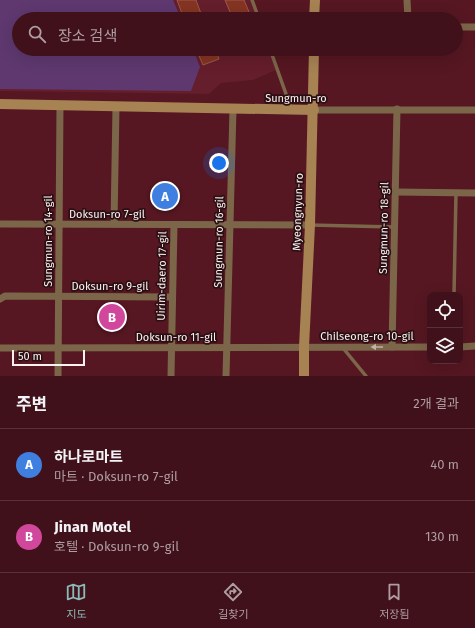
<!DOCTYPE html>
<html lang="ko">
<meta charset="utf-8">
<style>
:root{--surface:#40111a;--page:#471a23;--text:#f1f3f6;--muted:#ae9da2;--line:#593139;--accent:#8bbbb9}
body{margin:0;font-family:"Fira Sans","Noto Sans KR",sans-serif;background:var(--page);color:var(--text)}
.controls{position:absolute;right:12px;bottom:12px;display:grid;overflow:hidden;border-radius:8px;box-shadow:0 4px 16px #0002}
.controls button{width:36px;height:36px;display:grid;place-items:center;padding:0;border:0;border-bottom:1px solid var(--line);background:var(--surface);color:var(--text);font:20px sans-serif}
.scale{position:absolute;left:12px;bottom:10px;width:73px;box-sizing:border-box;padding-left:4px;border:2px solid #faf2f2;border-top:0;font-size:11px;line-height:14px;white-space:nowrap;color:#faf2f2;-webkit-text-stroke:3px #2b0f12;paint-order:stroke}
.you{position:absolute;left:219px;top:163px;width:14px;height:14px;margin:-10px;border:3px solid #fff;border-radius:50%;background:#1a73e8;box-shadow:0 0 0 6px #1a73e833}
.badge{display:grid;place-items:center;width:26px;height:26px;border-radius:50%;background:var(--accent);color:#fff;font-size:13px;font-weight:700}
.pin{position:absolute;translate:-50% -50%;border:2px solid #fff;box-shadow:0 1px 4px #0006}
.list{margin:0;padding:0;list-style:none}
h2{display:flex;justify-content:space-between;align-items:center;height:52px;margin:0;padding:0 16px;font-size:17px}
h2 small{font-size:13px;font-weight:400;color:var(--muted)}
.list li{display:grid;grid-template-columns:26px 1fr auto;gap:12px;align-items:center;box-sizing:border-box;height:72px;padding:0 16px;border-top:1px solid var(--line)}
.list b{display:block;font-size:15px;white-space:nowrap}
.list p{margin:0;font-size:13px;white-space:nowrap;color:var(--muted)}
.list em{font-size:13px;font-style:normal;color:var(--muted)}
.icon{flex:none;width:22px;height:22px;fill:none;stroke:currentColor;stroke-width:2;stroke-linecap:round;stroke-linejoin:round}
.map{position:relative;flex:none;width:475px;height:376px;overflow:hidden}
.search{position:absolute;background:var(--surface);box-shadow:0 4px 16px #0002;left:12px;right:12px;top:12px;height:44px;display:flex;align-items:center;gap:10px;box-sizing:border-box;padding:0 14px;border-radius:22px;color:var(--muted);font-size:15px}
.sheet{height:196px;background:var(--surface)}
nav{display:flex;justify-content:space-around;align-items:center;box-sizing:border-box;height:56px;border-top:1px solid var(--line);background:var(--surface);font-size:11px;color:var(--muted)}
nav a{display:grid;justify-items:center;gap:2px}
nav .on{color:var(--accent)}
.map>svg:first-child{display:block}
.built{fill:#651e2b}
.green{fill:#5e386f}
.building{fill:#843422;stroke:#9d5949}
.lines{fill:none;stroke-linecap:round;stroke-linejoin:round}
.lane{stroke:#7c6649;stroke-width:3.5}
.street{stroke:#7c6649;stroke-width:7}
.secondary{stroke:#a78353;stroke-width:10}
.oneway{fill:#c1b3a6}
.labels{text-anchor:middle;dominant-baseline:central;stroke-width:3.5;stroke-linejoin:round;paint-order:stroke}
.street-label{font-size:11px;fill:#faf2f2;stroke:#2b0f12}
</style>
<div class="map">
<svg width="475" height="376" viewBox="0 0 475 376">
<rect width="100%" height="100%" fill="#561722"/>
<path class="built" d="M0,0H250L257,19H19V49H268L276,70L253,80L221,83L209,94L0,91Z"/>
<path class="green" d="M0,0H173L181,19H19V49H193L200,67L191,91L0,89Z"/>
<g class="building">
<path d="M177,0H196L203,19H184Z"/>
<path d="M225,0H244L252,19H233Z"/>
<path d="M196,49H215L219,59L203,65Z"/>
</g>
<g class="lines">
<g class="lane">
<path d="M252,0L259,19"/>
<path d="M270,49L291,108"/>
<path d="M357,52V49"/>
<path d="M310,225L394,227"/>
<path d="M454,295L456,193"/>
<path d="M343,348L366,376"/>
</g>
<g class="street">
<path d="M407,0L408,19"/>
<path d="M456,27H475"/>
<path d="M314,110H475"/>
<path d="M396,192L475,193"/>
<path d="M0,224L310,225"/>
<path d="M114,224L116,106"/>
<path d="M0,299L5,296L172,297"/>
<path d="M392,347L397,109"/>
<path d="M460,347L475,346"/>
<path d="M0,348L430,347"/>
<path d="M58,376L60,105"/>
<path d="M171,376L174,225"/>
<path d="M226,376L233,109"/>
</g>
<g class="secondary">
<path d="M314,19L315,0"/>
<path d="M0,104L314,110"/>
<path d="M304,376V347L310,225L314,49"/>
</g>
</g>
<defs><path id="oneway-solid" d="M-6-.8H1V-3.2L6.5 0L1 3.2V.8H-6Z"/></defs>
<use class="oneway" href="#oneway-solid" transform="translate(377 347) rotate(180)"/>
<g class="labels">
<g class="street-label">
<text x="296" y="98">Sungmun-ro</text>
<text transform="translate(298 212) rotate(-88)">Myeongnyun-ro</text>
<text x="107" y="214">Doksun-ro 7-gil</text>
<text transform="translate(384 228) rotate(-89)">Sungmun-ro 18-gil</text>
<text transform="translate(48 241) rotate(-90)">Sungmun-ro 14-gil</text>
<text transform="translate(219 242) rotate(-89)">Sungmun-ro 16-gil</text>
<text transform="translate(162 276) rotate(-89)">Uirim-daero 17-gil</text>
<text x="110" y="286">Doksun-ro 9-gil</text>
<text x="367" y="336">Chilseong-ro 10-gil</text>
<text x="176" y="337">Doksun-ro 11-gil</text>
</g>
</g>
</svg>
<div class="controls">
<button><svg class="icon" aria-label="locate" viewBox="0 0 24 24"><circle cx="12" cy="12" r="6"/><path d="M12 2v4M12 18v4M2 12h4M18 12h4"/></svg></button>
<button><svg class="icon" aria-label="layers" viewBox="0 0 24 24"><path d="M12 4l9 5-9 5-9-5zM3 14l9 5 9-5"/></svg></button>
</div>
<div class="scale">50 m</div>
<div class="you"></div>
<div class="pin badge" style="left:165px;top:196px;background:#3f7fe0">A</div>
<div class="pin badge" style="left:112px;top:317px;background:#d1479c">B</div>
<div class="search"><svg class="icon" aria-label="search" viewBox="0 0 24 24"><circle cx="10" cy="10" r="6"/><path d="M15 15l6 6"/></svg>장소 검색</div>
</div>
<section class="sheet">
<h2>주변<small>2개 결과</small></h2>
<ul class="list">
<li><span class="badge" style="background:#3f7fe0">A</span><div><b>하나로마트</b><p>마트 · Doksun-ro 7-gil</p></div><em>40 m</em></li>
<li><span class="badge" style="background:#d1479c">B</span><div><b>Jinan Motel</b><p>호텔 · Doksun-ro 9-gil</p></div><em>130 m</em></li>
</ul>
</section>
<nav>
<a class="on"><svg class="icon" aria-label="map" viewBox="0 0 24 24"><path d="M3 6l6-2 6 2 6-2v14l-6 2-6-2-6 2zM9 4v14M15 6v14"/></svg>지도</a>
<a><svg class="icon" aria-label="directions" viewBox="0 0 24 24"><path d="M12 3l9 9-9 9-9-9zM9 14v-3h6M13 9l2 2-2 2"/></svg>길찾기</a>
<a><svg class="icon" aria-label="saved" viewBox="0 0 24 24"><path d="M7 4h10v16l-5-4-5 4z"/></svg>저장됨</a>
</nav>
